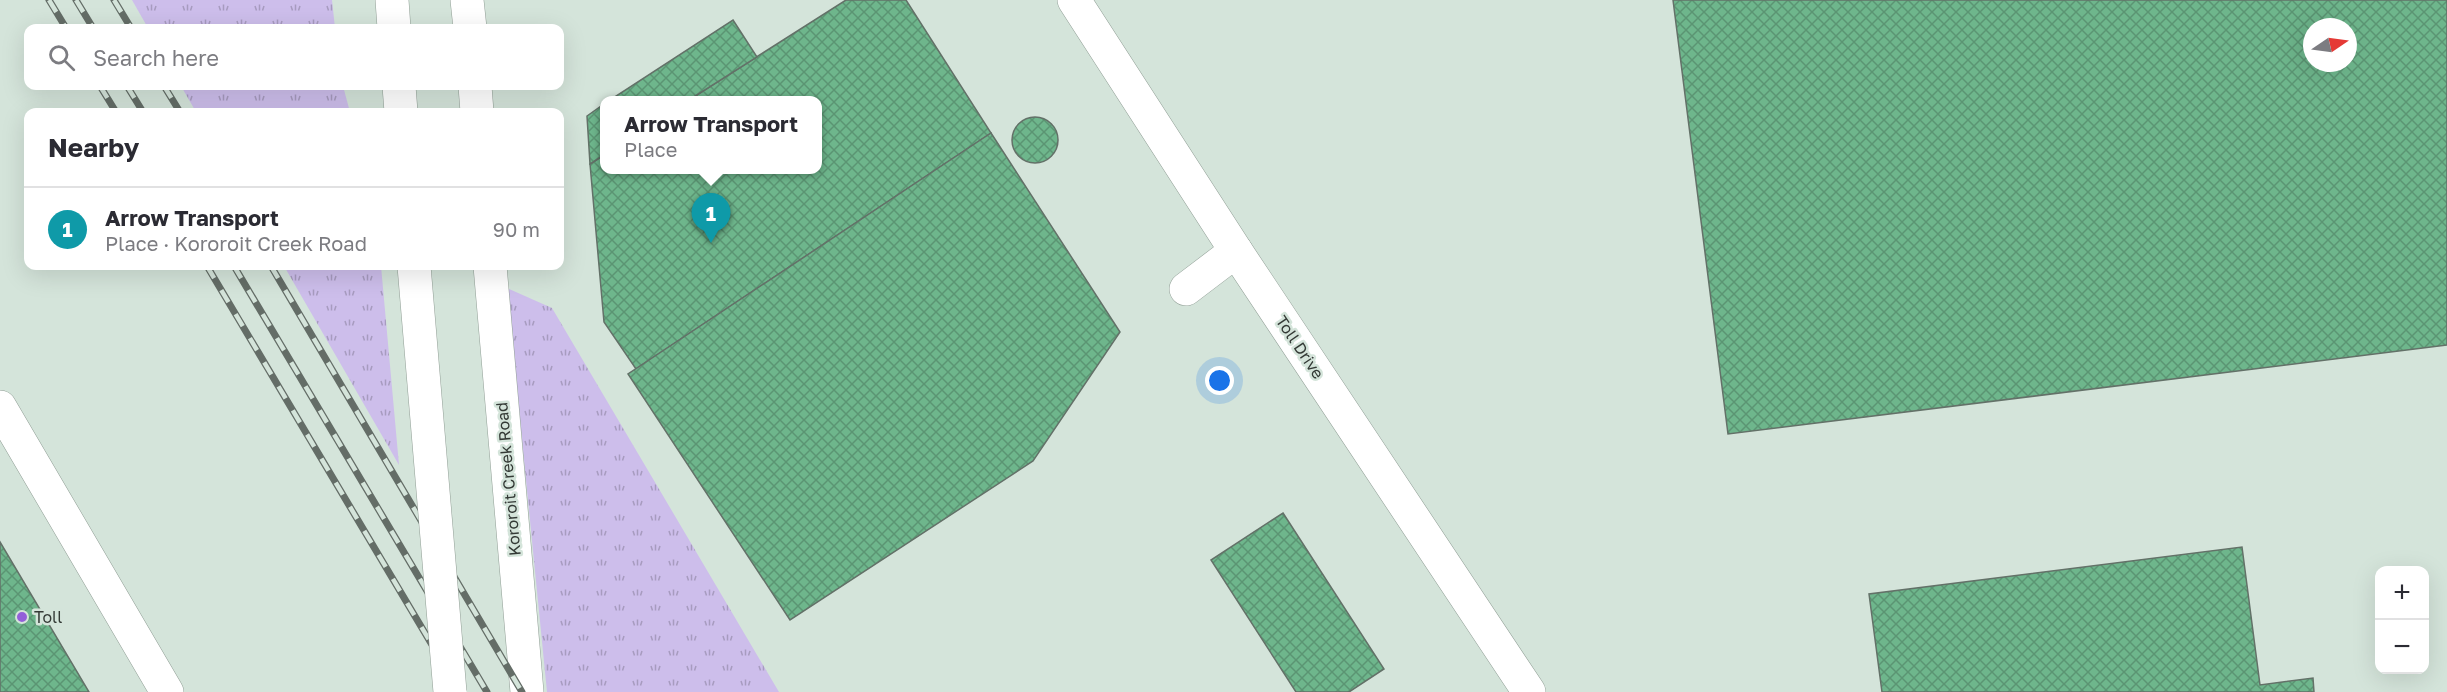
<!DOCTYPE html>
<meta charset="utf-8">
<style>
:root{--surface:#fff;--page:#f2f2f3;--text:#2b2b33;--muted:#7c7c81;--line:#e1e1e2;--accent:#935fd9}
body{margin:0;font-family:"Golos Text",sans-serif;background:var(--page);color:var(--text)}
.controls{position:absolute;right:18px;bottom:18px;display:grid;overflow:hidden;border-radius:12px;box-shadow:0 6px 24px #0002}
.controls button{width:54px;height:54px;display:grid;place-items:center;padding:0;border:0;border-bottom:2px solid var(--line);background:var(--surface);color:var(--text);font:30px sans-serif}
.compass{position:absolute;left:2303px;top:18px;width:54px;height:54px;border-radius:50%;background:var(--surface);box-shadow:0 6px 24px #0002;rotate:77deg}
.you{position:absolute;left:1220px;top:381px;width:21px;height:21px;margin:-15px;border:4px solid #fff;border-radius:50%;background:#1a73e8;box-shadow:0 0 0 9px #1a73e833}
.badge{display:grid;place-items:center;width:39px;height:39px;border-radius:50%;background:var(--accent);color:#fff;font-size:20px;font-weight:700}
.pin{position:absolute;translate:-50% -50px;filter:drop-shadow(0 2px 3px #0008)}
.pin::after{content:'';position:absolute;top:32px;width:21px;height:18px;background:inherit;clip-path:polygon(0 0,100% 0,50% 100%)}
.popup{position:absolute;left:600px;top:96px;width:222px;height:78px;box-sizing:border-box;display:grid;place-content:center;border-radius:12px;background:var(--surface);filter:drop-shadow(0 2px 4px #0005);font-size:20px;white-space:nowrap;color:var(--muted)}
.popup b{font-size:22px;color:var(--text)}
.popup::after{content:'';position:absolute;left:50%;top:100%;margin-left:-12px;border:12px solid transparent;border-top-color:var(--surface)}
.list{margin:0;padding:0;list-style:none}
h2{display:flex;justify-content:space-between;align-items:center;height:78px;margin:0;padding:0 24px;font-size:26px}
h2 small{font-size:20px;font-weight:400;color:var(--muted)}
.list li{display:grid;grid-template-columns:39px 1fr auto;gap:18px;align-items:center;box-sizing:border-box;height:84px;padding:0 24px;border-top:2px solid var(--line)}
.list b{display:block;font-size:22px;white-space:nowrap}
.list p{margin:0;font-size:20px;white-space:nowrap;color:var(--muted)}
.list em{font-size:20px;font-style:normal;color:var(--muted)}
.icon{flex:none;width:33px;height:33px;fill:none;stroke:currentColor;stroke-width:2;stroke-linecap:round;stroke-linejoin:round}
.map{position:relative;flex:none;width:2447px;height:692px;overflow:hidden}
.search{position:absolute;background:var(--surface);box-shadow:0 6px 24px #0002;left:24px;top:24px;width:540px;height:66px;display:flex;align-items:center;gap:15px;box-sizing:border-box;padding:0 21px;border-radius:12px;color:var(--muted);font-size:22px}
.panel{position:absolute;background:var(--surface);box-shadow:0 6px 24px #0002;left:24px;top:108px;width:540px;height:162px;border-radius:12px}
.map>svg:first-child{display:block}
.grass{fill:url(#grass-tufts)}
.building{fill:url(#building-cross-hatch);stroke:#637168;stroke-width:1.5;fill-rule:evenodd}
.lines{fill:none;stroke-linecap:round;stroke-linejoin:round}
.minor-casing{stroke:#909e95;stroke-width:34}
.major-casing{stroke:#909e95;stroke-width:34}
.minor{stroke:#fff;stroke-width:33}
.major{stroke:#fff;stroke-width:33}
.rail-casing{stroke:#646d67;stroke-width:7}
.rail{stroke:#d4e4da;stroke-width:4.5;stroke-dasharray:14;stroke-linecap:butt}
.major-bridge-casing{stroke:#909e95;stroke-width:34;stroke-linecap:butt}
.major-bridge{stroke:#fff;stroke-width:33}
.poi-dot{fill:#935fd9;stroke:#d4e4da;stroke-width:2}
.labels{text-anchor:middle;dominant-baseline:central;stroke-width:5;stroke-linejoin:round;paint-order:stroke}
.street-label{font-size:16px;fill:#343a36;stroke:#d4e4da}
.poi-label{font-size:16px;fill:#343a36;stroke:#d4e4da;text-anchor:start}
</style>
<div class="map">
<svg width="2447" height="692" viewBox="0 0 2447 692">
<defs>
<pattern id="grass-tufts" width="24" height="20" patternUnits="userSpaceOnUse" patternTransform="scale(1.5)"><rect width="24" height="20" fill="#cdbeeb"/><path d="M3 7l-1-3M5 7V3M7 7l1-3M15 17l-1-3M17 17v-4M19 17l1-3" fill="none" stroke="#a79bbf"/></pattern>
<pattern id="building-cross-hatch" width="8" height="8" patternUnits="userSpaceOnUse" patternTransform="scale(1.5)"><rect width="8" height="8" fill="#6eb68c"/><path d="M0 0l8 8M0 8l8-8" fill="none" stroke="#5b9573"/></pattern>
</defs>
<rect width="100%" height="100%" fill="#d4e4da"/>
<g class="grass">
<path d="M132,0H332L335,28H148Z"/>
<path d="M181,86H343L350,112H196Z"/>
<path d="M284,266H381L399,465Z"/>
<path d="M507,288L552,308L779,692H547Z"/>
</g>
<g class="building">
<path d="M846,0H906L991,133L636,369L604,322L590,164L604,155V170H818V100H689Z"/>
<path d="M1673,0H2447V345L1728,434ZM2312,27H2348V63H2312Z"/>
<path d="M733,20L757,57L689,100H610Z"/>
<path d="M604,104V155L590,164L587,116Z"/>
<circle cx="1035" cy="140" r="23"/>
<path d="M991,133L1120,332L1033,461L790,620L628,374Z"/>
<path d="M1283,513L1384,669L1349,692H1296L1211,560Z"/>
<path d="M0,542L89,692H0Z"/>
<path d="M2242,547L2260,685L2313,678L2314,692H1882L1869,594Z"/>
</g>
<g class="lines">
<defs>
<g id="minor">
<path d="M1074,0L1236,251L1529,692"/>
<path d="M1186,289L1236,251"/>
<path d="M0,407L167,692"/>
</g>
<g id="major">
<path d="M392,0L394,28"/>
<path d="M467,0L470,28"/>
<path d="M399,86L401,112"/>
<path d="M475,86L477,112"/>
<path d="M490,266L527,692"/>
</g>
</defs>
<use href="#minor" class="minor-casing"/>
<use href="#major" class="major-casing"/>
<use href="#minor" class="minor"/>
<use href="#major" class="major"/>
<defs>
<g id="rail">
<path d="M49,0L66,28"/>
<path d="M76,0L93,28"/>
<path d="M114,0L131,28"/>
<path d="M100,86L116,112"/>
<path d="M127,86L143,112"/>
<path d="M164,86L180,112"/>
<path d="M207,266L460,692"/>
<path d="M234,266L487,692"/>
<path d="M271,266L522,692"/>
</g>
</defs>
<use href="#rail" class="rail-casing"/>
<use href="#rail" class="rail"/>
<defs>
<path id="major-bridge" d="M414,266L450,692"/>
</defs>
<use href="#major-bridge" class="major-bridge-casing"/>
<use href="#major-bridge" class="major-bridge"/>
</g>
<circle class="poi-dot" cx="22" cy="617" r="6"/>
<g class="labels">
<g class="street-label">
<text transform="translate(1300 347) rotate(56)">Toll Drive</text>
<text transform="translate(508 479) rotate(-95)">Kororoit Creek Road</text>
</g>
<g class="poi-label">
<text x="34" y="617">Toll</text>
</g>
</g>
</svg>
<div class="controls">
<button>+</button>
<button>−</button>
</div>
<svg class="compass" viewBox="-18 -18 36 36"><path d="M0-13l5 13h-10z" fill="#e53935"/><path d="M0 13l5-13h-10z" fill="#7c7c81"/></svg>
<div class="you"></div>
<div class="pin badge" style="left:711px;top:243px;background:#0f9aa8">1</div>
<div class="popup"><b>Arrow Transport</b>Place</div>
<div class="search"><svg class="icon" aria-label="search" viewBox="0 0 24 24"><circle cx="10" cy="10" r="6"/><path d="M15 15l6 6"/></svg>Search here</div>
<section class="panel">
<h2>Nearby<small></small></h2>
<ul class="list">
<li><span class="badge" style="background:#0f9aa8">1</span><div><b>Arrow Transport</b><p>Place · Kororoit Creek Road</p></div><em>90 m</em></li>
</ul>
</section>
</div>
